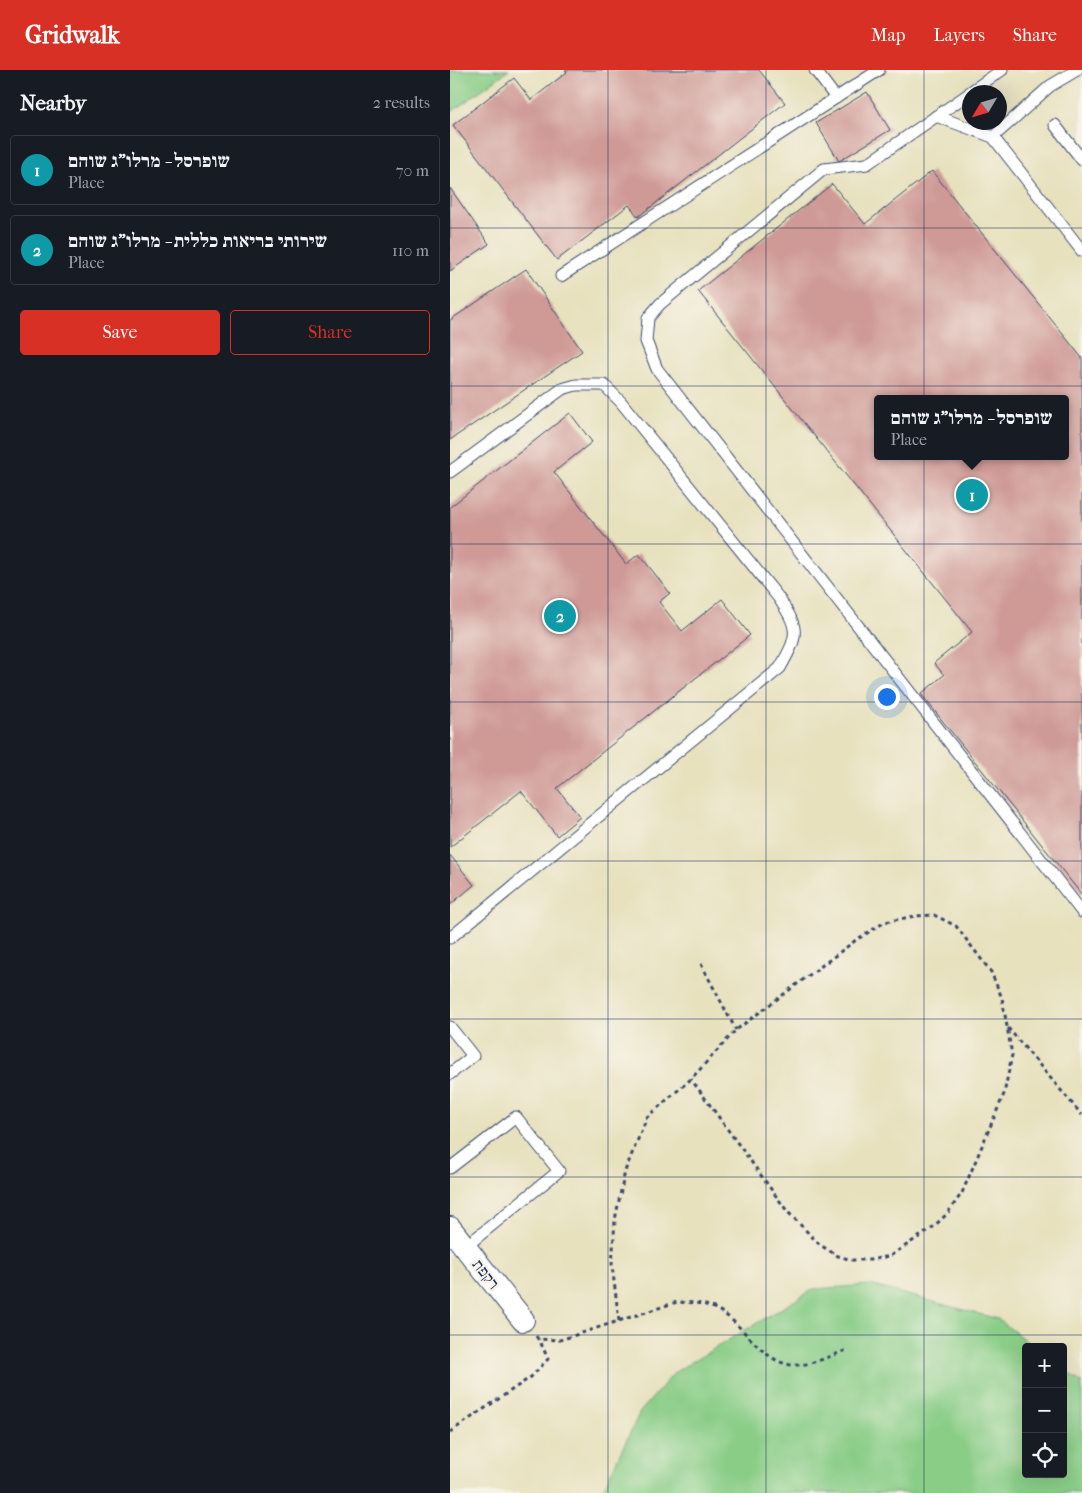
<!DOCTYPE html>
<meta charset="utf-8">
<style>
:root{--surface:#171b24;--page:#242831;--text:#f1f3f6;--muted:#9ea1a6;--line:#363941;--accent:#d93025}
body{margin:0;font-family:"IM FELL French Canon","Frank Ruhl Libre",serif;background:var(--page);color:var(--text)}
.controls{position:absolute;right:15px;bottom:15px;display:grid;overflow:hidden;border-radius:5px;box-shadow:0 5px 20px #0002}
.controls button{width:45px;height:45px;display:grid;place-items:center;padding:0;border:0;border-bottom:1px solid var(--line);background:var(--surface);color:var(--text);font:25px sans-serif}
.compass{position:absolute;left:512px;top:15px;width:45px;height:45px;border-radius:50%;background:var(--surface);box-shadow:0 5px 20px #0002;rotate:232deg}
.you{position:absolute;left:436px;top:626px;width:18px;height:18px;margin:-12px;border:4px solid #fff;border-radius:50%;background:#1a73e8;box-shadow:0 0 0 8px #1a73e833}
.badge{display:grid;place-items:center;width:32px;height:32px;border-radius:50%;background:var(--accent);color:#fff;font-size:16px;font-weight:700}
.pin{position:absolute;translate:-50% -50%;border:2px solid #fff;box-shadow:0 1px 5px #0006}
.popup{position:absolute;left:424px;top:325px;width:195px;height:65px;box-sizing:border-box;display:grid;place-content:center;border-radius:5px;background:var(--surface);filter:drop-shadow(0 1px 4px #0005);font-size:16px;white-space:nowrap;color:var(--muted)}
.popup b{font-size:19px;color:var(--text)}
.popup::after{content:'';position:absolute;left:50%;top:100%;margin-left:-10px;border:10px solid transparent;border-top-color:var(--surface)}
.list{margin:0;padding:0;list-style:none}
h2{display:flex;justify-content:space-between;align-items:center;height:65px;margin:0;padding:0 20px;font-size:21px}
h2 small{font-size:16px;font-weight:400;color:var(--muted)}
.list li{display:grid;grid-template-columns:32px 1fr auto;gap:15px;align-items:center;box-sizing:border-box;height:70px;margin:0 10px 10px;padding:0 10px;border:1px solid var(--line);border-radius:5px}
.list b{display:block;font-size:19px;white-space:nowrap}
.list p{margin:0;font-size:16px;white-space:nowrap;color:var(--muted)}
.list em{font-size:16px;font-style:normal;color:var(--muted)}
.actions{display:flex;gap:10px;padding:15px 20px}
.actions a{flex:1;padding:11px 0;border:1px solid var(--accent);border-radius:5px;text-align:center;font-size:18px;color:var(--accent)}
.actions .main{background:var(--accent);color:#fff}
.icon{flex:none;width:28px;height:28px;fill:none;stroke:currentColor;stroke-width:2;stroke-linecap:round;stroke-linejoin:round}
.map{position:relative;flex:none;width:632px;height:1423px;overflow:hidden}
header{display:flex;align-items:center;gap:30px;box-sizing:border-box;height:70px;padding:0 25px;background:var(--accent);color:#fff}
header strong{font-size:24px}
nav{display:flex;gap:28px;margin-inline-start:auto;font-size:18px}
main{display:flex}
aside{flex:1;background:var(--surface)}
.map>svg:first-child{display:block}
.green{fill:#89cd87;stroke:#527e72}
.building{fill:#cf9a96;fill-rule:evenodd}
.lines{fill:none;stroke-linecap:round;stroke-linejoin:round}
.lane-casing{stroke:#3a4a6c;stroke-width:13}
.street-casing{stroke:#3a4a6c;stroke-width:24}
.path{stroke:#3a4a6c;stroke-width:3;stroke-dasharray:4 4;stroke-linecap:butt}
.lane{stroke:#fff;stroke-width:11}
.street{stroke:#fff;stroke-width:22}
.grid{fill:none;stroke:#1b2f5e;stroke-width:1;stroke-opacity:0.55}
.labels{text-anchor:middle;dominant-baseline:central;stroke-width:5;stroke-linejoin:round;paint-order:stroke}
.street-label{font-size:16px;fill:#1b2f5e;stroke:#f7f3e8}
</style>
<header>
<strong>Gridwalk</strong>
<nav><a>Map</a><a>Layers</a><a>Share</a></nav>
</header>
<main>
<aside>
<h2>Nearby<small>2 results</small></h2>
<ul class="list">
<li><span class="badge" style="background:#0f9aa8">1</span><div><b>שופרסל - מרלו&quot;ג שוהם</b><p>Place</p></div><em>70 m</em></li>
<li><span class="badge" style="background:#0f9aa8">2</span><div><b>שירותי בריאות כללית - מרלו&quot;ג שוהם</b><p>Place</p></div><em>110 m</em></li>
</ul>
<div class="actions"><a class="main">Save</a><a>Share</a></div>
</aside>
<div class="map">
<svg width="632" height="1423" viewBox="0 0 632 1423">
<rect width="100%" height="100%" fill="#f7f3e8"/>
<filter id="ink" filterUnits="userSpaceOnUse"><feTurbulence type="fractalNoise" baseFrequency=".02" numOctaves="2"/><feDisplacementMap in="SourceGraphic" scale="10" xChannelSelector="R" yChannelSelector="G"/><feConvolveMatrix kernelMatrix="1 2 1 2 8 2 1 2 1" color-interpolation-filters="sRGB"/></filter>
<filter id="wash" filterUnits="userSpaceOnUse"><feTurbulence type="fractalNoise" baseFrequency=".0096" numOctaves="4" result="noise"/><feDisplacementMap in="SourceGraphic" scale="20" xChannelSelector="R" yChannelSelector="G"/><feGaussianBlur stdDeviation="1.12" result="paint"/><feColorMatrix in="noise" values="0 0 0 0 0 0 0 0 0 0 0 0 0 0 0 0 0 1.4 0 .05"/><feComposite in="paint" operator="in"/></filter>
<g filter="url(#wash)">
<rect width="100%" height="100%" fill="#e7e1be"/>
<g class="green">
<path d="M0,0H59L0,43Z"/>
<path d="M420,1215L548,1249L584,1277H576V1404H613V1299L632,1313V1423H151L190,1342L225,1302L364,1219Z"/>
</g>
<g id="blocks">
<g class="building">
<path d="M115,0H309L335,33L188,147L179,135L107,190L3,55L64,8L81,30L117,2Z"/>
<path d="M417,22L440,60L389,91L366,53Z"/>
<path d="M482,101L632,288V825L471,624L494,605L484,593L522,562L248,221L382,114L415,154ZM428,329H616V386H428Z"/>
<path d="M0,118L39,174L0,201Z"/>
<path d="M76,199L132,281L0,370V250Z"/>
<path d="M120,343L142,372L104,402L176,494L189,484L220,523L209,532L232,561L272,529L300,565L107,718L130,747L107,766L71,721L0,777V437Z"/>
<path d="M0,785L24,815L0,835Z"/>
</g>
</g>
</g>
<g filter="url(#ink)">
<use href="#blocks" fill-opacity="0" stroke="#3a4a6c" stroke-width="1"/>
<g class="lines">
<defs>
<g id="lane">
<path d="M365,0L386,28"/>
<path d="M520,22L552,0"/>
<path d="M520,23L417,94L374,99L210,234L198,248L196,271L207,299L632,842"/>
<path d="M486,46L543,67L632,181"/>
<path d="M605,55L632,90"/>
<path d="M543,67L600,16L627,0"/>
<path d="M111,206L429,0"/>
<path d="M0,402L112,319L126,315H154L171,332L328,527C350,560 349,564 330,598L0,868"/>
<path d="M0,957L23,986L0,1004"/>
<path d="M0,1098L66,1047L109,1101L15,1177"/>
</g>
<path id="street" d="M0,1158L73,1250"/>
</defs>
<use href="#lane" class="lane-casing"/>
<use href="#street" class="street-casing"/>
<g class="path">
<path d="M251,894L286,960"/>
<path d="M558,958L632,1045"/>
<path d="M169,1251L162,1195L165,1150L175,1101L197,1047L241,1009L286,960L406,870L435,852L465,846L484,845L506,856L541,902L552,928L562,985L554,1024L512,1123L497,1144L481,1159L440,1186L420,1190H402L388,1186L370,1175L337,1141L241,1009"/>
<path d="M86,1266L88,1269L110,1270L227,1232C239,1233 250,1232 261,1237C291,1247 308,1291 342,1295C360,1296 380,1286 397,1280"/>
<path d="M0,1362L81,1307L98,1289L89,1269"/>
</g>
<use href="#lane" class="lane"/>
<use href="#street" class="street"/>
</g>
</g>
<path class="grid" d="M158,0V1423M316,0V1423M474,0V1423M0,158H632M0,316H632M0,474H632M0,632H632M0,791H632M0,949H632M0,1107H632M0,1265H632"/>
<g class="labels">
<g class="street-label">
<text transform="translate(36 1204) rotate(52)">רקפת</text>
</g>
</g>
</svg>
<div class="controls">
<button>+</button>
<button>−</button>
<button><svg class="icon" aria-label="locate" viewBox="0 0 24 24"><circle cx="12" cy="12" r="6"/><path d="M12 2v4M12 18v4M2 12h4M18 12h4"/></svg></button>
</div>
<svg class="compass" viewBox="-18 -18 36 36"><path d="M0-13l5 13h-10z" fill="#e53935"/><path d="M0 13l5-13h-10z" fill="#9ea1a6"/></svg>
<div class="you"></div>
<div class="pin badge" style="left:522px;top:425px;background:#0f9aa8">1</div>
<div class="popup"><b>שופרסל - מרלו&quot;ג שוהם</b>Place</div>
<div class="pin badge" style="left:110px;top:546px;background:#0f9aa8">2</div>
</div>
</main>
